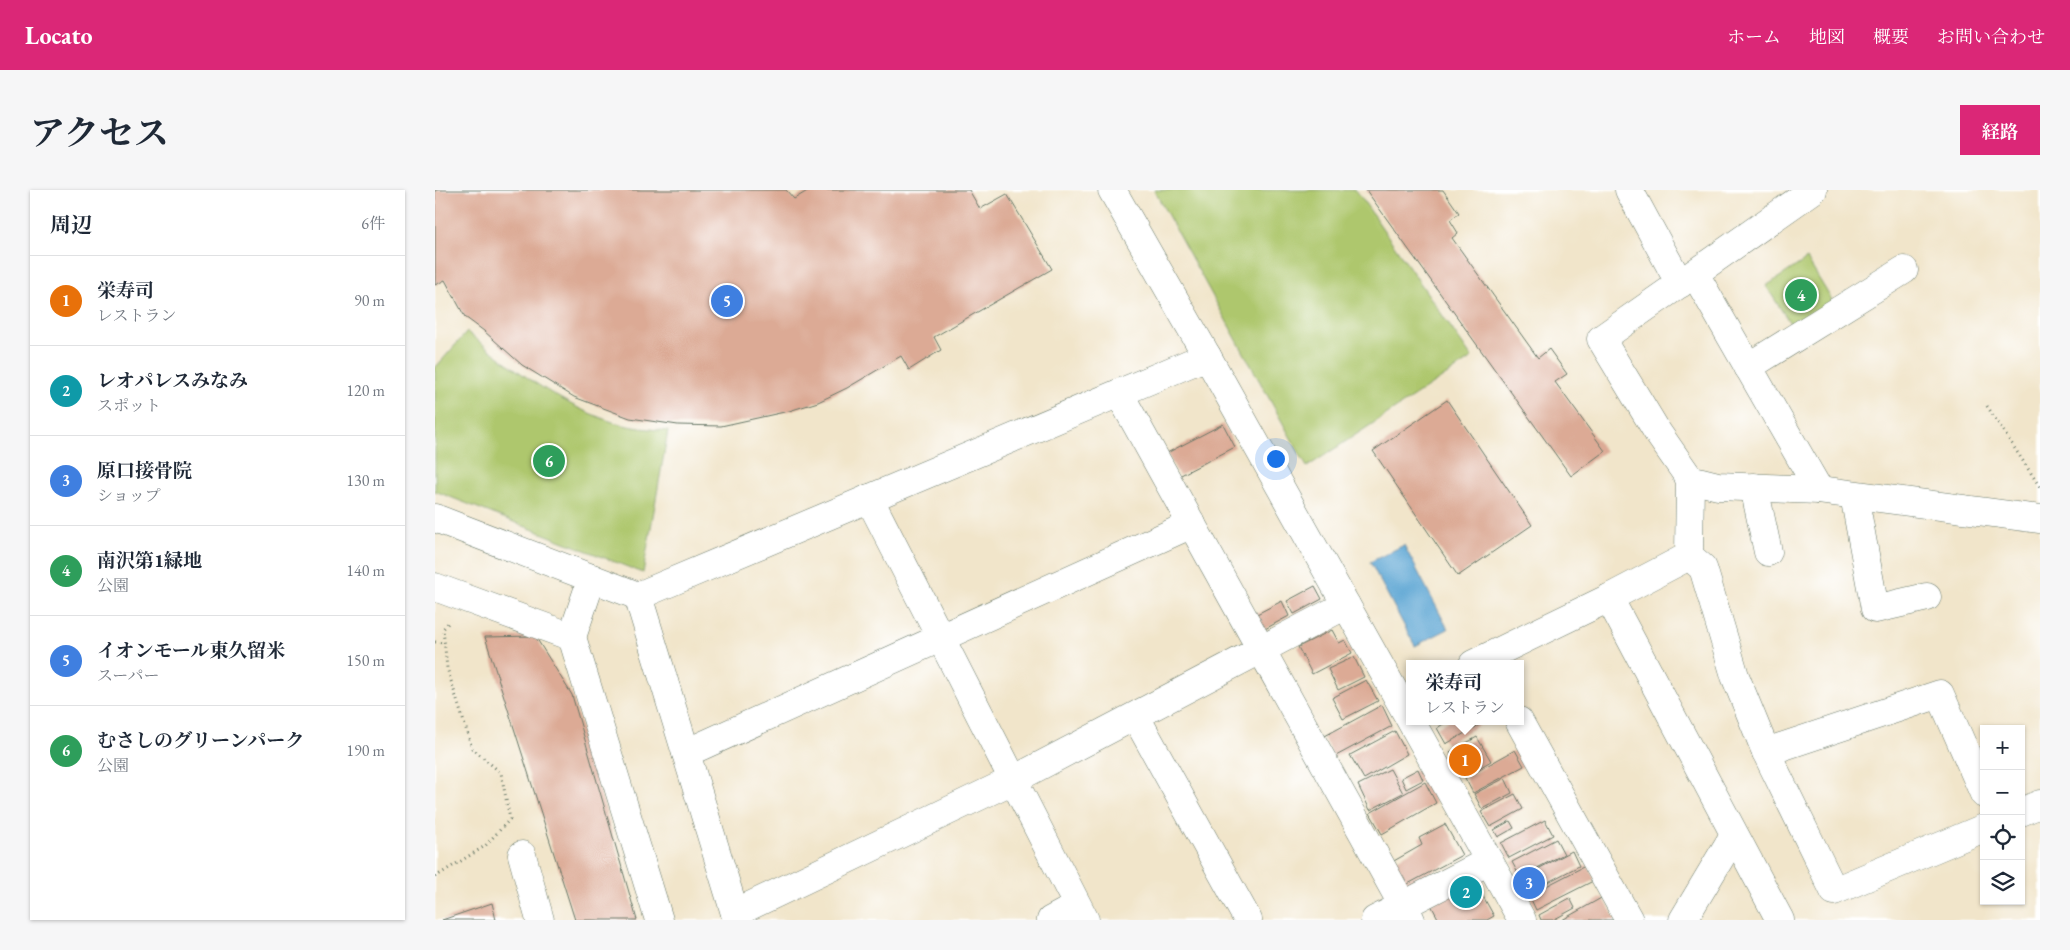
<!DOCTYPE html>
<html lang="ja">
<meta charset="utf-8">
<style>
:root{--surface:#fff;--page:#f6f6f7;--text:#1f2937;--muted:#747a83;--line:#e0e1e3;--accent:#db2777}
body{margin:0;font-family:"EB Garamond","Noto Serif JP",serif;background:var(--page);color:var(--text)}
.controls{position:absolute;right:15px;bottom:15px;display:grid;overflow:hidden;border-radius:0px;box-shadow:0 1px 4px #0004}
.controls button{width:45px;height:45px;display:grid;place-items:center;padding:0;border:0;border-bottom:1px solid var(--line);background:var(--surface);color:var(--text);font:25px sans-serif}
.you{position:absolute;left:840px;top:268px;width:18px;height:18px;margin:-12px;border:4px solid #fff;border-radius:50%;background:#1a73e8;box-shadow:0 0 0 8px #1a73e833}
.badge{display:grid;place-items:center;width:32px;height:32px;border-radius:50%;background:var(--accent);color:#fff;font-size:16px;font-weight:700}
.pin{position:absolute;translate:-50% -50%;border:2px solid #fff;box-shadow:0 1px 5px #0006}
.popup{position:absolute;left:971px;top:470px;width:118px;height:65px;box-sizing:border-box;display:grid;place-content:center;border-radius:0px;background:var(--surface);filter:drop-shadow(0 1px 4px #0005);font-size:16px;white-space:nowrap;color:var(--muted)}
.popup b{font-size:19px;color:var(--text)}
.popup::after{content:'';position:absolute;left:50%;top:100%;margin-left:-10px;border:10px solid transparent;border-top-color:var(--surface)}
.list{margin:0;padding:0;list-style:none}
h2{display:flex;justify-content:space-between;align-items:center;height:65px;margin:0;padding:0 20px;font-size:21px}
h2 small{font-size:16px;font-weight:400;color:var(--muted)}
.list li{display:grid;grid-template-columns:32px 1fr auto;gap:15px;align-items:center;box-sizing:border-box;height:90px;padding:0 20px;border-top:1px solid var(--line)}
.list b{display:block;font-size:19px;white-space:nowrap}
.list p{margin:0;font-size:16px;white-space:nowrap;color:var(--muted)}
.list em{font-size:16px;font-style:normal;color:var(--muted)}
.icon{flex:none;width:28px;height:28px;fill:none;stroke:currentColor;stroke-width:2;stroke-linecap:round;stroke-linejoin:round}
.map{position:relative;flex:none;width:1605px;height:730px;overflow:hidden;border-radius:0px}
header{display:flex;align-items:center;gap:30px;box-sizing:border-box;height:70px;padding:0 25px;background:var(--accent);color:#fff}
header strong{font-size:24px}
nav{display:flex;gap:28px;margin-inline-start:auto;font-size:18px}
.intro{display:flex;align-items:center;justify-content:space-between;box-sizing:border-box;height:120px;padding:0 30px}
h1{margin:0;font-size:35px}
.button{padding:12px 22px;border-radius:0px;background:var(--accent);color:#fff;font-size:18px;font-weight:700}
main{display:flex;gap:30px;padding:0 30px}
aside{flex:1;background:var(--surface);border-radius:0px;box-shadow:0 1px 4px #0004}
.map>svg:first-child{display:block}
.green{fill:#aec76d;stroke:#668250}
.water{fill:#5ca5d3;stroke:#3e7184}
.building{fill:#dcaa95}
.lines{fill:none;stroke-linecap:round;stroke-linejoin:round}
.minor-casing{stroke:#687868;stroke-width:29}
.path{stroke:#687868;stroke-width:3;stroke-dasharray:1 4;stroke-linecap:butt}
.minor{stroke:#fff;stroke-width:28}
</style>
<header>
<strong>Locato</strong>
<nav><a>ホーム</a><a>地図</a><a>概要</a><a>お問い合わせ</a></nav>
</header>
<div class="intro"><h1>アクセス</h1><a class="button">経路</a></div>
<main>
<aside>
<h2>周辺<small>6件</small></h2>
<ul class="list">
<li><span class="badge" style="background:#e8710a">1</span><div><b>栄寿司</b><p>レストラン</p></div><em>90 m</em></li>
<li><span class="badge" style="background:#0f9aa8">2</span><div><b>レオパレスみなみ</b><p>スポット</p></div><em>120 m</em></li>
<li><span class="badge" style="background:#3f7fe0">3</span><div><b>原口接骨院</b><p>ショップ</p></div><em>130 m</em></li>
<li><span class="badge" style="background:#2e9e5b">4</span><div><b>南沢第1緑地</b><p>公園</p></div><em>140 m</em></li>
<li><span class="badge" style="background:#3f7fe0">5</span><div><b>イオンモール東久留米</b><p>スーパー</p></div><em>150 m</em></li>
<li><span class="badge" style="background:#2e9e5b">6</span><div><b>むさしのグリーンパーク</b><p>公園</p></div><em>190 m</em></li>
</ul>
</aside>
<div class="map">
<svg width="1605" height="730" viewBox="0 0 1605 730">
<rect width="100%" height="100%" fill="#fff"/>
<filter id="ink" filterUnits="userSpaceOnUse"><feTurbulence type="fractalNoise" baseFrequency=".02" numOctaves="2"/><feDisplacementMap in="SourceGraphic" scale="10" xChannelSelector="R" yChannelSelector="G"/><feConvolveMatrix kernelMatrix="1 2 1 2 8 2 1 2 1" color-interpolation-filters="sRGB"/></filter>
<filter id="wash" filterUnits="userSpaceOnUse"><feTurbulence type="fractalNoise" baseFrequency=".0096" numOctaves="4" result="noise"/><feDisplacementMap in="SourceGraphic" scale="20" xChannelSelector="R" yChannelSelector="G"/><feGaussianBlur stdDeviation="1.12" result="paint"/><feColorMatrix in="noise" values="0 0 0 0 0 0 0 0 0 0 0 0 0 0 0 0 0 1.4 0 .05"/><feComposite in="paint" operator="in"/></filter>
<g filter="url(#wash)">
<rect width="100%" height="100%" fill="#f1e5ca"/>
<g class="green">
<path d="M719,0H921L1037,168L872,277Z"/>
<path d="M1372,69L1400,115L1360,141L1331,96Z"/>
<path d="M32,142C77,177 125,216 181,233C197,238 216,239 233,241L208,383L0,301V178Z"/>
</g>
<path class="water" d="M969,355L1013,439L980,456L935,372Z"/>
<g id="blocks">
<g class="building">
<path d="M0,0H351L359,9L374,0H534L545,19L572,4L617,79L499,147L506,160L474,180L466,166L412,198L383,212L354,221L286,236L243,235L195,228L139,207L87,175L49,141L30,127L10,90L0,95Z"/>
<path d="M931,0H1008L1024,23L1015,30L1023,43L1017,48L1103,168L1114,159L1132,184L1120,192L1170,261L1136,286Z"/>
<path d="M1012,210L1097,335L1023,386L938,261Z"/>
<path d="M788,234L800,257L744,286L732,263Z"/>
<path d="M880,396L887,409L859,424L852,411Z"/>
<path d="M847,411L854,426L828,440L820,425Z"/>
<path d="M897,440L904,453L910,450L917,463L877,484L863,457Z"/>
<path d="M100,446L137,505L202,730H140L50,447Z"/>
<path d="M919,467L929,487L903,500L893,479Z"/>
<path d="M931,490L943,511L908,529L897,508Z"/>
<path d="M947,515L957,536L899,567L888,547Z"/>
<path d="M1013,531H1051L1011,554L1002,538Z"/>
<path d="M960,541L972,564L929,589L915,565Z"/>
<path d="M1042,547L1056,571L1029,587L1015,562Z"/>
<path d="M1080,560L1089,576L1038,603L1030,588Z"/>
<path d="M955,579L968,603L935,620L923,595Z"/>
<path d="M983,579L988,590L971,599L966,588Z"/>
<path d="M1070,588L1077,603L1047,619L1039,604Z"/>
<path d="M990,592L1001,613L947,644L935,623Z"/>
<path d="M1080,604L1088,619L1055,637L1046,622Z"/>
<path d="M1110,630L1118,645L1074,668L1066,653Z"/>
<path d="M1075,631L1079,638L1063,647L1059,640Z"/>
<path d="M1010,634L1027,665L969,696L957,672L987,655L984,648Z"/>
<path d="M1121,649L1129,664L1085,687L1077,672Z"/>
<path d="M1137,661L1144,676L1092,703L1084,689Z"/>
<path d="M1152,675L1160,690L1101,720L1094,705Z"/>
<path d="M1039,690L1059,726L1052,730H1004L995,713Z"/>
<path d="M1168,707L1181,730H1127Z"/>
<path d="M1135,708L1140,718L1118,730H1106L1104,725Z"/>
<path d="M57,713L61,730H7Z"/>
</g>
</g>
</g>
<g filter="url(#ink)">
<use href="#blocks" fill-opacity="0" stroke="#687868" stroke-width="1"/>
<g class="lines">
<defs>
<g id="minor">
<path d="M677,0L772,166L1087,730"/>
<path d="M1194,0L1245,94"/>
<path d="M1378,0L1166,149L1223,243L1255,289L1254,366L1268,378L1300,486L1331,562L1399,701L1549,638"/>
<path d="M1260,84L1384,300"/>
<path d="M1313,177L1469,80"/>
<path d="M684,203L976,730"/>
<path d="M1255,289L1283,296L1384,300L1605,329"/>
<path d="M1319,297L1333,362"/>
<path d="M1419,305L1440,419L1492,407"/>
<path d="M434,308L650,730"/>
<path d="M0,328L203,406L772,166"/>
<path d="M0,397L137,447L224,730"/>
<path d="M203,406L302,730"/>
<path d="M1174,408L1345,730"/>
<path d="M137,447L157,388"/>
<path d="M1038,474L1174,408L1254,366"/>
<path d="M701,527L813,730"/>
<path d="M1084,531L1194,730"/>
<path d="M1331,562L1505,504L1549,604"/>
<path d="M251,563L757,334"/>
<path d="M1586,622L1605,614"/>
<path d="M87,665L105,730"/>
<path d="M300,723L578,590L911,415"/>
<path d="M616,730L642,716"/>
<path d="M940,730L1054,671"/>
<path d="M1248,730L1299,645"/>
</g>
</defs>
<use href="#minor" class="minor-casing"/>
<g class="path">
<path d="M1552,216L1605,297"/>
<path d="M0,452L9,453"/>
<path d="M0,687L50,656L75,629L66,583L37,558L12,478L8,439L15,431"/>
</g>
<use href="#minor" class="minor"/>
</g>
</g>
</svg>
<div class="controls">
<button>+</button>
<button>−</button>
<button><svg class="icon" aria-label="locate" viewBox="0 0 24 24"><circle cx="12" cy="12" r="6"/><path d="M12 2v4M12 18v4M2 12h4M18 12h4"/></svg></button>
<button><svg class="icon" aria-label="layers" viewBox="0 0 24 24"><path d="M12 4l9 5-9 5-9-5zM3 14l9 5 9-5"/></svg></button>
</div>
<div class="you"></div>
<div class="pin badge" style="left:1030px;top:570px;background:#e8710a">1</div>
<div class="popup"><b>栄寿司</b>レストラン</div>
<div class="pin badge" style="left:1031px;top:702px;background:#0f9aa8">2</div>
<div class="pin badge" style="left:1094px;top:693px;background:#3f7fe0">3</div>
<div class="pin badge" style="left:1366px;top:105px;background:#2e9e5b">4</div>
<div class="pin badge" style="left:292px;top:111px;background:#3f7fe0">5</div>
<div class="pin badge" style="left:114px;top:271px;background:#2e9e5b">6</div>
</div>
</main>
